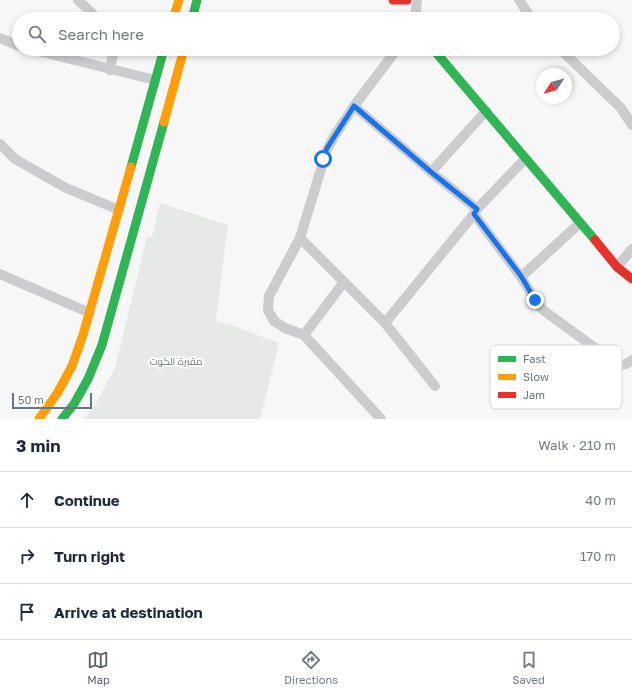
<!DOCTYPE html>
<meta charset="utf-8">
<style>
:root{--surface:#fff;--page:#f6f6f7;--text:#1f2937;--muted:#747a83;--line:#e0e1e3;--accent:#575f6c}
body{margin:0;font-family:"Golos Text",Cairo,sans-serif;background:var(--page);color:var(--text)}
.compass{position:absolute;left:536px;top:68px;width:36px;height:36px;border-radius:50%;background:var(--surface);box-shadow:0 2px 6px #0003;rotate:234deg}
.scale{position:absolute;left:12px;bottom:10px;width:80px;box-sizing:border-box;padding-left:4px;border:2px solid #6a7483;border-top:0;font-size:11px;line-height:14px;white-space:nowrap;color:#6a7483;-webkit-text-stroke:3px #fff;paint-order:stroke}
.stop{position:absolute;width:12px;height:12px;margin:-9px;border:3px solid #1a73e8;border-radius:50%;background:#fff}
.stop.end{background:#1a73e8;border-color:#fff;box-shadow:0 1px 4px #0008}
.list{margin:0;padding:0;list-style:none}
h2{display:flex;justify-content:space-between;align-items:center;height:52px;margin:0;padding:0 16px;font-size:17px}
h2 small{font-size:13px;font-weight:400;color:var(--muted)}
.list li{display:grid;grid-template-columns:26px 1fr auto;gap:12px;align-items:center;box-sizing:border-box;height:56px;padding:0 16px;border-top:1px solid var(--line)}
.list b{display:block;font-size:15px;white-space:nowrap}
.list em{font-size:13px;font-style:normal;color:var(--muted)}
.icon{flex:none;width:22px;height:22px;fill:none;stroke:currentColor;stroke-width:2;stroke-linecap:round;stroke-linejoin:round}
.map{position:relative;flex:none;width:632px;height:419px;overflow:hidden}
.search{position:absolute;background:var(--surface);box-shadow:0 2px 6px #0003;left:12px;right:12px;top:12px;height:44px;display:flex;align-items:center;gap:10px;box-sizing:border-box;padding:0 14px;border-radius:22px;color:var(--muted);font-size:15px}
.sheet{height:220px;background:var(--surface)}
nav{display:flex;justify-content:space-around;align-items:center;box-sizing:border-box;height:56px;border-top:1px solid var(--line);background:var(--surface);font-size:11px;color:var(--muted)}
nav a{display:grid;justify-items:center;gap:2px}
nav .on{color:var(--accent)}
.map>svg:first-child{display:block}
.green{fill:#e6e9e5}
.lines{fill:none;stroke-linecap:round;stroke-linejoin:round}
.street{stroke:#ccccce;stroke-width:10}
.fast{stroke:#30b455;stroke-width:9}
.slow{stroke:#ff9f0a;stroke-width:9}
.jam{stroke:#e5322d;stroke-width:9}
.route{stroke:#1a73e8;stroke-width:5}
.labels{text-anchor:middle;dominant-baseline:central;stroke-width:4;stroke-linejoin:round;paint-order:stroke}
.park-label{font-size:10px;fill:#697b68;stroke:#fff}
.key{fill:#fff;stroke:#d2d5da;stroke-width:1}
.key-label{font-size:11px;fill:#6a7483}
</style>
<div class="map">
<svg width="632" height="419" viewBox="0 0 632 419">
<rect width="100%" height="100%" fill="#f7f7f7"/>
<path class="green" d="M160,203L228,225L216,320L279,343L260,419H84L95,405L115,368L147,237H152Z"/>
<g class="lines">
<g class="street">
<path d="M78,0L98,19"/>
<path d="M519,0L532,19"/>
<path d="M415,19L417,0"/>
<path d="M0,38L19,46"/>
<path d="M30,49L155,80"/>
<path d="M397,49L354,106L431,172L477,209L525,159"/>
<path d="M560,49L621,108L632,125"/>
<path d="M110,70L114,49"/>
<path d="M354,106C342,126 325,145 321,169L300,238L385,323"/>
<path d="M0,144L15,159L66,188L119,210"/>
<path d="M431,172L486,111"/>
<path d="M474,214L521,277L535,300L543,310L617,364C624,366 627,364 632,360"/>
<path d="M300,238L269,296L268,310L274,321L285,328L304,335L381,419"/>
<path d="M617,267L632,249"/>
<path d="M0,274L90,313"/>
<path d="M521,277L580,223"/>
<path d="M304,335L344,282"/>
<path d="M435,386L385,323L474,214L477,209"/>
</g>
<g class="fast">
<path d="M192,19L197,0"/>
<path d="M433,49L595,240"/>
<path d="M131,167L164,49"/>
<path d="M62,419L74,404L88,379L102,345L164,122"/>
</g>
<g class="slow">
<path d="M173,19L179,0"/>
<path d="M164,122L184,49"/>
<path d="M39,419L58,392L72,366L83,335L131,167"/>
</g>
<g class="jam">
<path d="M393,0H407"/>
<path d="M595,240L617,267L632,279"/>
</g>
</g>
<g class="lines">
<path class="route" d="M323,159L327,148L354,106L431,172L477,209L474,214L521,276L535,300"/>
</g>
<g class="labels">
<g class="park-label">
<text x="176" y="361">مقبرة الكوت</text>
</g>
</g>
<rect x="490" y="345" width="132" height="64" rx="6" class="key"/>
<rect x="498" y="356" width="18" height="6" fill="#30b455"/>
<rect x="498" y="374" width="18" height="6" fill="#ff9f0a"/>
<rect x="498" y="392" width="18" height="6" fill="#e5322d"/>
<g class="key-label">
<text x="523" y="363">Fast</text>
<text x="523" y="381">Slow</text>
<text x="523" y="399">Jam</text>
</g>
</svg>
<svg class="compass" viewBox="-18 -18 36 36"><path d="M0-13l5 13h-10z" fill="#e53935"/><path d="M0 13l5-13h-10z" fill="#747a83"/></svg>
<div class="scale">50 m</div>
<div class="stop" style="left:323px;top:159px"></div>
<div class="stop end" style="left:535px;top:300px"></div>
<div class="search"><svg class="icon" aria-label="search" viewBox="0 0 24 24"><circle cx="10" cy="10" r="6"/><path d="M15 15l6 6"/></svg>Search here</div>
</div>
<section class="sheet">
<h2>3 min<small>Walk · 210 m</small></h2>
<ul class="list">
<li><svg class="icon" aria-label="ahead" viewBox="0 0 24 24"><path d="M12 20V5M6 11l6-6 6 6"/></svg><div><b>Continue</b></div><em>40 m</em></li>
<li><svg class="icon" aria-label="right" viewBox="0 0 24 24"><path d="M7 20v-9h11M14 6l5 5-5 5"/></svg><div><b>Turn right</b></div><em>170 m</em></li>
<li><svg class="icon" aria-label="arrive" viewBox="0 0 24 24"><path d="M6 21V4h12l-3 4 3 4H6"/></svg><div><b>Arrive at destination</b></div></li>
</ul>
</section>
<nav>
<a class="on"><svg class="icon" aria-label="map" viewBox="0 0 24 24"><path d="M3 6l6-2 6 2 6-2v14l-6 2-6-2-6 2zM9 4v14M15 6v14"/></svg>Map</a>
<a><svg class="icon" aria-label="directions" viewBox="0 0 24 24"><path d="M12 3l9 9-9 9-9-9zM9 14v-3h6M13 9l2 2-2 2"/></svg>Directions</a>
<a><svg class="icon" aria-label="saved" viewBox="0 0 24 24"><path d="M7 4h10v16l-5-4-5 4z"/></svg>Saved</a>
</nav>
